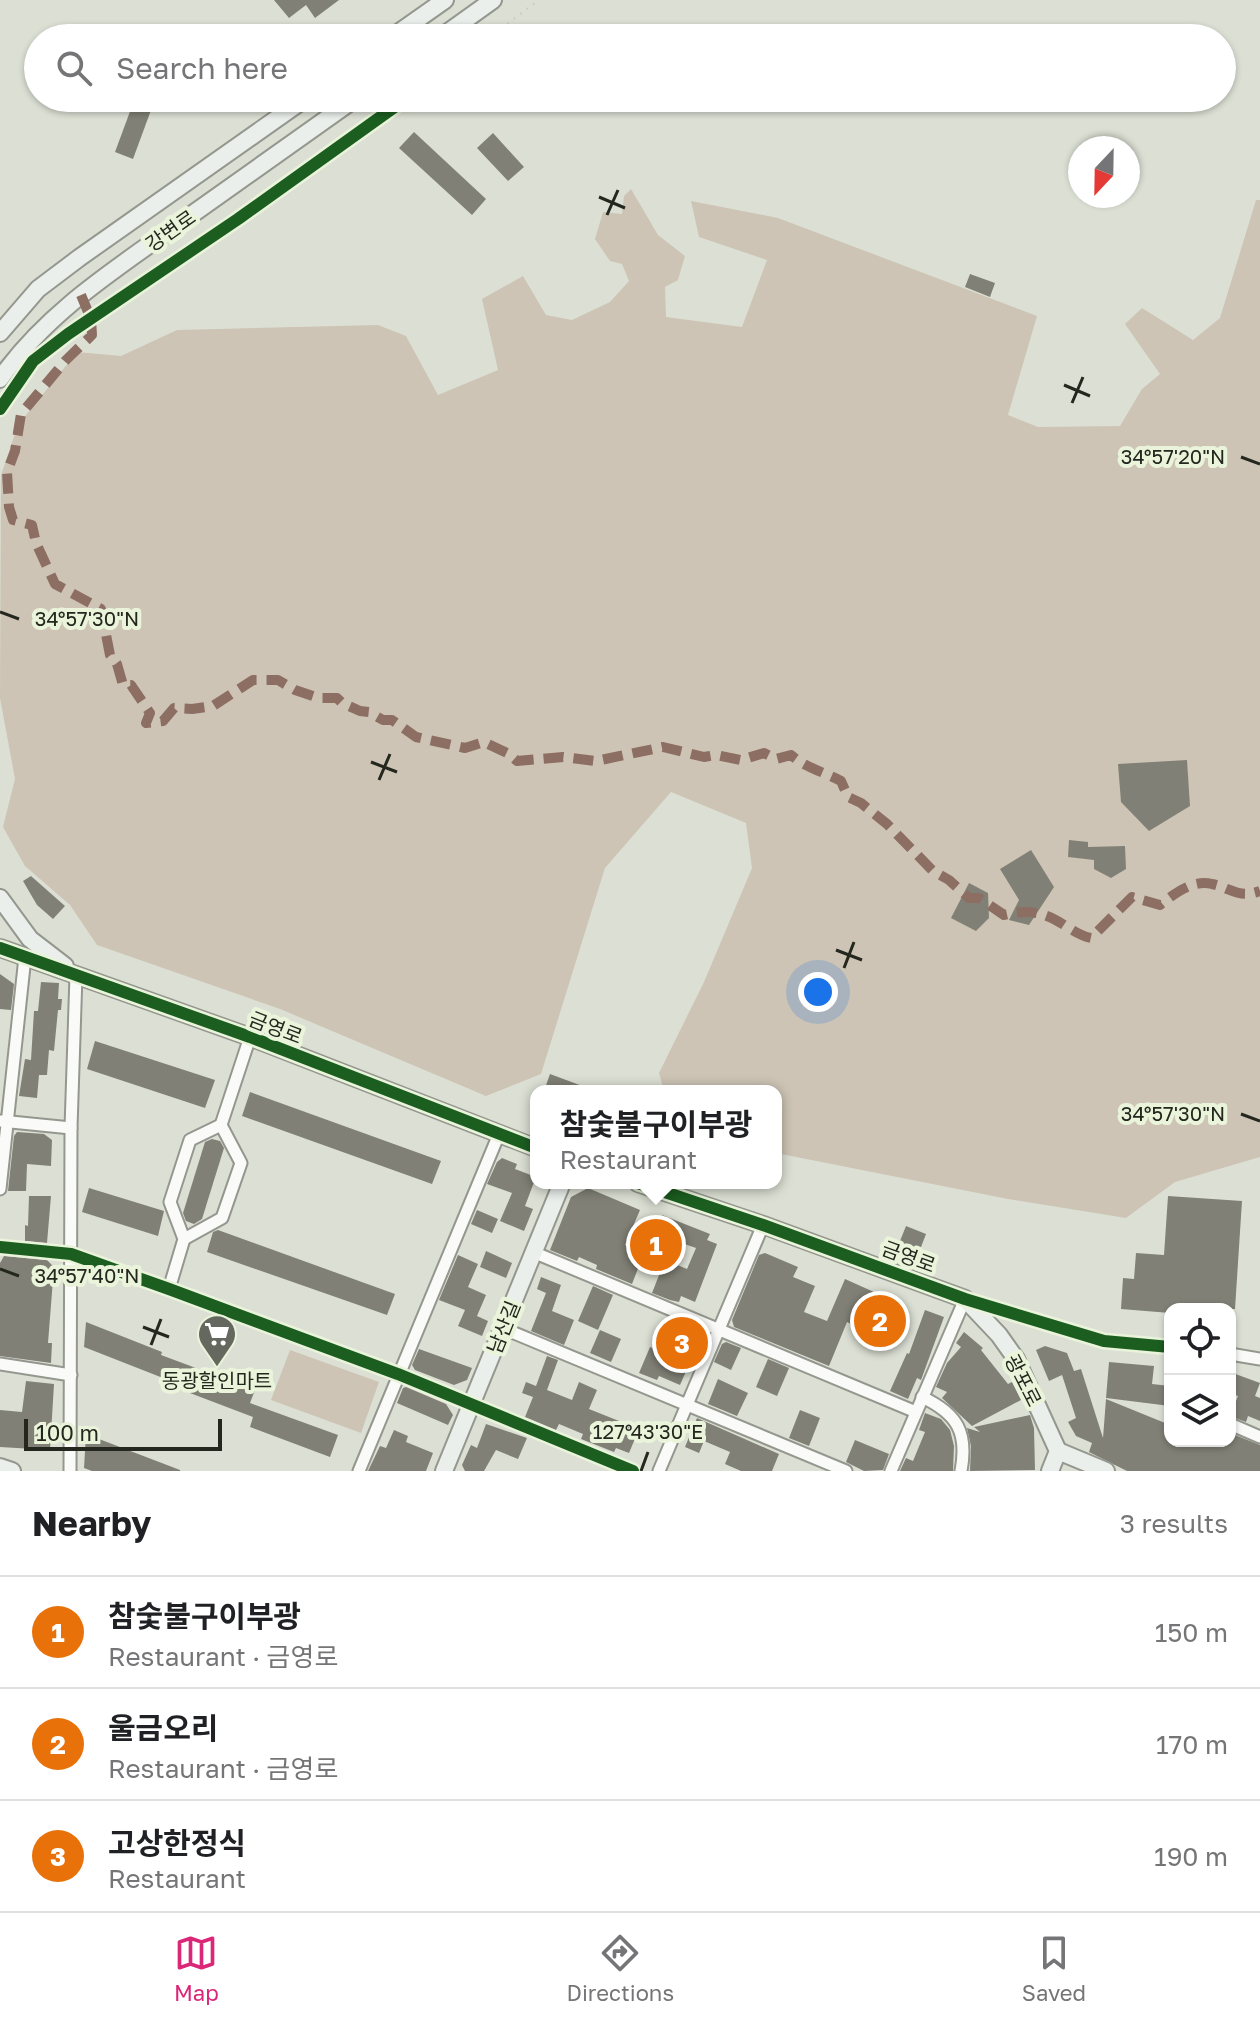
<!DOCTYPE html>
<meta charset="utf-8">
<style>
:root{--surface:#fff;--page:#f6f6f6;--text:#202124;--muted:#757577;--line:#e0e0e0;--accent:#db2777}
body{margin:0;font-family:"Golos Text","Noto Sans KR",sans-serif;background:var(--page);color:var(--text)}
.controls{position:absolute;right:24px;bottom:24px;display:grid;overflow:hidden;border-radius:16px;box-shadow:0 2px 6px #0004}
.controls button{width:72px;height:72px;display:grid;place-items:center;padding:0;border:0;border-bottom:2px solid var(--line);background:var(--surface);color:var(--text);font:40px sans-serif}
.compass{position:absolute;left:1068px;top:136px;width:72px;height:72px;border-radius:50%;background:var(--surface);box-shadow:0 2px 6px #0004;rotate:202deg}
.scale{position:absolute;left:24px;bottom:20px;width:198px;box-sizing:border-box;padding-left:8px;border:4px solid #24271e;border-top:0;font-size:22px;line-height:28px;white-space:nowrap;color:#24271e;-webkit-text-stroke:6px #eaf4db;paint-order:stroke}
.you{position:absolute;left:818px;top:992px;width:28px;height:28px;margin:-20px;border:6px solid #fff;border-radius:50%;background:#1a73e8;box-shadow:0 0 0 12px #1a73e833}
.badge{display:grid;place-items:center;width:52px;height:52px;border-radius:50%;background:var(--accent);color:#fff;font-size:26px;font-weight:700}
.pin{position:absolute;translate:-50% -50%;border:4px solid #fff;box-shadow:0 2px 8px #0006}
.popup{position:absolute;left:530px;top:1085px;width:252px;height:104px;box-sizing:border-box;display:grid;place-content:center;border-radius:16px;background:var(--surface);filter:drop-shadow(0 2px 6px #0005);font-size:26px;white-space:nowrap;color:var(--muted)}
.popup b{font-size:30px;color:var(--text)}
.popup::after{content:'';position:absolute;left:50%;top:100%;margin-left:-16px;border:16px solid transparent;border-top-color:var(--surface)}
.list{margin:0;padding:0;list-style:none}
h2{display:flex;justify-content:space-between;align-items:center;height:104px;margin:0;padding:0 32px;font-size:34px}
h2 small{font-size:26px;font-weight:400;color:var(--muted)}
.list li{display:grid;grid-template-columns:52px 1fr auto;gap:24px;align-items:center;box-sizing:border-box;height:112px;padding:0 32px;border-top:2px solid var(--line)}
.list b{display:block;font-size:30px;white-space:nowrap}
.list p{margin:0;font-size:26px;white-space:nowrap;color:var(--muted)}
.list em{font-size:26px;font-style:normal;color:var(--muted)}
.icon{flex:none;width:44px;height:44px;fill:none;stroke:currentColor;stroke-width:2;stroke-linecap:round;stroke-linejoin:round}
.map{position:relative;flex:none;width:1260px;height:1471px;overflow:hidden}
.search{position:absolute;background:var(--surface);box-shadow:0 2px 6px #0004;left:24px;right:24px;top:24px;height:88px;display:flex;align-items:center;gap:20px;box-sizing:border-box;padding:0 28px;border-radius:44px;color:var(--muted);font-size:30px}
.sheet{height:440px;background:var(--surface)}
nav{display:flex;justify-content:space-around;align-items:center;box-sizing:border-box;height:112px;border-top:2px solid var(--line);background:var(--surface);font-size:22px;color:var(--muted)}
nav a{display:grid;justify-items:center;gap:4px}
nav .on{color:var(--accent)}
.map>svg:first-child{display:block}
.green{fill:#cdc4b5}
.building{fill:#808076}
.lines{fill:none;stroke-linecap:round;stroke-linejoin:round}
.street-casing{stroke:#94978e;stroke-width:15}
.secondary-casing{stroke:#94978e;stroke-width:20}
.path{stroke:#cccdca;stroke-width:2;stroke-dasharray:2 6;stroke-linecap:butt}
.street{stroke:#fafaf9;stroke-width:11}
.secondary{stroke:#eaefeb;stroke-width:16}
.quiet{stroke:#8d6e63;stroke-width:10;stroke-dasharray:20 10;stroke-linecap:butt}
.cycleway-casing{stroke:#eaf4db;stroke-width:17}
.cycleway{stroke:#1b5e20;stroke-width:12}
.ticks{fill:none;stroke:#24271e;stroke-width:3}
.labels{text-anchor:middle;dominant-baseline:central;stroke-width:8;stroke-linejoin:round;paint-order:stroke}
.street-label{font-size:20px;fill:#24271e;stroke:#eaf4db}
.poi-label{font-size:20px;fill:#24271e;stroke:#eaf4db}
.ticks-label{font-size:20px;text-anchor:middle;fill:#24271e;stroke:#eaf4db;stroke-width:8;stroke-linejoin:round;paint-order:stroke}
</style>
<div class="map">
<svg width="1260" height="1471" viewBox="0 0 1260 1471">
<rect width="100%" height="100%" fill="#dce0d4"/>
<g class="green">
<path d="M631,189L658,235L685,256L678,280L665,287L666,317L742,327L767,260L699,237L691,201L778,218L1037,316L1008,415L1038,427L1120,426L1142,389L1160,374L1125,324L1142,308L1193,340L1220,318L1256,200H1260V1157L1175,1182L1126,1218L1008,1199L776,1153V1091H664L659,1073L704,982L752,868L746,823L671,792L605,868L541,1074L486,1096L280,1009L97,945L70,905L25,866L3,827L15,779L0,698L1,475L18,425L77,352L121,356L177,330L378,325L406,336L438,395L498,370L482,299L523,276L546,315L572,320L610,302L629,281L622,264L610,261L595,239L603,212L622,214L624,196Z"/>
<path d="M290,1350L379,1382L361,1433L271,1400Z"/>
</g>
<g class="building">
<path d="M274,0H339L315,18L306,5L289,18Z"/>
<path d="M135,98L154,102L133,159L115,152Z"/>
<path d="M414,132L486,199L472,215L399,148Z"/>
<path d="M493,133L524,167L508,181L477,148Z"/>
<path d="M970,274L995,283L990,297L965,287Z"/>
<path d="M1187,760L1190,806L1149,831L1121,802L1118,764Z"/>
<path d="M1069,840L1088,842V847L1125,846L1126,869L1111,878L1094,869V860L1068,857Z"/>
<path d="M1031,850L1054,887L1029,925L1009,920L1019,900L1000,869Z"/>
<path d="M31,876L65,906L53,919L37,905L23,881Z"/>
<path d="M969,883L988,893L989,918L976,931L951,918Z"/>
<path d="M0,974L14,984L11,1010L0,1009Z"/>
<path d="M41,982L59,983L58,999H62L61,1010H58L54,1051L49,1050L47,1075H39L37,1098L19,1096L25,1059L31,1060L34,1011H38Z"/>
<path d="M95,1041L215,1080L205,1108L87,1069Z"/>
<path d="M550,1074L593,1090V1091H544Z"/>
<path d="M250,1092L441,1161L432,1184L242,1116Z"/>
<path d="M17,1132L44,1134L52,1140L51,1166L27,1164L26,1191H8L14,1136Z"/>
<path d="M212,1139L220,1141L224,1148L202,1219L194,1224L186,1221L183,1213L205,1142Z"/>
<path d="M502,1158L517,1164L515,1169L536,1177L525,1206L533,1209L524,1231L500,1221L512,1193L487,1184L497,1162Z"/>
<path d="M89,1188L164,1211L158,1236L82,1212Z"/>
<path d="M588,1188L640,1210L625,1245L644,1253L632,1284L596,1269L597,1265L579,1257L577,1261L550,1250L571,1197Z"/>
<path d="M29,1196H51L47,1243L25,1241V1225L28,1226Z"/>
<path d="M1168,1196L1242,1201L1235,1309H1170V1313L1121,1309L1123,1278L1134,1279L1136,1253L1164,1255Z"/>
<path d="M477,1210L498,1219L492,1233L471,1224Z"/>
<path d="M662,1215L710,1234L707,1240L717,1244L695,1302L681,1296L679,1302L670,1300L652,1293L665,1260L687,1269L696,1248L673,1240L669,1252L651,1245Z"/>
<path d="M906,1226L926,1234L918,1255L898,1246Z"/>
<path d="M218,1230L395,1294L387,1315L207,1252L213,1232Z"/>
<path d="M486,1251L512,1263L506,1278L480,1267Z"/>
<path d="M765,1253L798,1267L793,1277L815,1286L804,1312L827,1321L845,1279L903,1305L887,1341L847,1322L829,1366L734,1327L732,1320L759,1255Z"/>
<path d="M458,1255L478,1264L468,1287L486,1295L477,1316L488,1321L482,1336L458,1326L465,1310L439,1300Z"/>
<path d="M4,1256L47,1260L54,1267L48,1343H52L51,1363L0,1356V1263Z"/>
<path d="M541,1277L561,1285L552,1311L574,1320L564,1345L531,1331L546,1293L537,1289Z"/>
<path d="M593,1286L613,1295L598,1330L578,1321Z"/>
<path d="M925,1310L944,1317L921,1380L917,1378L908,1399L890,1391L907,1353L909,1354Z"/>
<path d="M86,1322L162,1352L161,1355L255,1390L250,1403L338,1435L330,1457L250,1427L253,1417L161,1382L163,1378L84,1347Z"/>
<path d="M600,1330L621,1339L611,1362L590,1353Z"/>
<path d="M964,1332L983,1348L981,1350L1008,1384L1012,1382L1021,1400L972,1426L942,1398L947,1392L936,1387L947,1363L961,1347L956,1343Z"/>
<path d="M726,1342L741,1348L731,1370L714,1362L722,1344Z"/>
<path d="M1045,1346L1067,1353L1074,1371L1081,1369L1103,1438L1106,1399L1170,1425V1441H1230V1433L1260,1445V1471H1127L1089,1452L1092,1443L1076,1436L1068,1422L1076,1418L1062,1375L1049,1381L1036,1350Z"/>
<path d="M650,1347L690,1362L680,1385L659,1376L657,1380L639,1373Z"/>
<path d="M419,1349L472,1368L467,1380L454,1385L415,1370L412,1365Z"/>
<path d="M547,1356L558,1360L547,1390L572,1400L579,1382L597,1390L589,1409L639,1429L629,1453L616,1448L614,1452L581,1439L583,1434L559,1424L556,1430L525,1417L533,1397L522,1393L526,1382L536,1386Z"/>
<path d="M768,1359L789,1368L777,1396L756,1387Z"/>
<path d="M1109,1362L1154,1366L1152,1384L1170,1386V1406L1106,1398Z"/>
<path d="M1230,1372L1260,1383L1255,1396L1260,1398V1421L1248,1416L1246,1422L1230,1416L1238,1396L1230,1393Z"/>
<path d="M718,1379L748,1393L737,1416L708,1404Z"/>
<path d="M26,1381L54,1384L50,1450L0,1447V1410L22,1412Z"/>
<path d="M406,1387L446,1404L453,1415L448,1425L397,1403L403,1388Z"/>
<path d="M800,1410L820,1418L809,1446L789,1438Z"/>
<path d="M925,1413L941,1419L950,1430L954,1446L953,1471H900L906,1458L913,1461L925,1432L919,1430Z"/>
<path d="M1030,1415L1034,1428L1035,1470L970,1471L971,1446L967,1428L980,1432L974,1427Z"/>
<path d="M697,1418L779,1454L772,1471H741L725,1464L730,1452L704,1441L699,1453L685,1447Z"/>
<path d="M486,1424L527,1438L518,1459L496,1450L484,1471H465L462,1465L471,1445L477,1448Z"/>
<path d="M394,1430L408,1436L406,1442L433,1453L426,1471H368L380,1446L386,1448Z"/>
<path d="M86,1434L180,1470V1471H92L84,1468Z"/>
<path d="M855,1440L889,1454L883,1470L864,1471L846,1462Z"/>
</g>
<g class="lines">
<defs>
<g id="street">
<path d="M1,1121L71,1128"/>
<path d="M0,1189L25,957"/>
<path d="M184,1239L222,1218L241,1163L221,1125L250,1037"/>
<path d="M0,1247L71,1254L169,1289L398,1374L633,1471"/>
<path d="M533,1252L916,1412"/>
<path d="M169,1289L184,1239L170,1202L190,1140L221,1125"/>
<path d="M502,1328L846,1471"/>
<path d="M1230,1354L1260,1359"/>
<path d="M0,1364L71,1375"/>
<path d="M922,1397C958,1414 968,1433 961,1471"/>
<path d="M1230,1424L1260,1437"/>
<path d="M70,1471L71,1128L76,975"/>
<path d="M359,1471L499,1134"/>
<path d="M659,1471L763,1225"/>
<path d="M891,1471L965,1299L1104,1341L1170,1347"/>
</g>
<g id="secondary">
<path d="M391,38L445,0"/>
<path d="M440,38L493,0"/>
<path d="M0,333L38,289L79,258L306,98"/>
<path d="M0,379C44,316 108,274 170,230C232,186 294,142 356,98"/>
<path d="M0,898L30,939L65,966"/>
<path d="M0,948L250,1037L536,1148"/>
<path d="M638,1183L763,1225L965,1299L999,1335L1016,1359L1058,1451L1050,1471"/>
<path d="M1058,1451L1106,1471"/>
<path d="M0,1467L12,1471"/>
<path d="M444,1471L562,1183"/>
</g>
</defs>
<use href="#street" class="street-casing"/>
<use href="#secondary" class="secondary-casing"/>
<g class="path">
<path d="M488,38L539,0"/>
<path d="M38,357L407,98"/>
<path d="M0,409L19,380"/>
</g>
<use href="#street" class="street"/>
<use href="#secondary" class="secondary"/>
<path class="quiet" d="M81,295L91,319L92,335L66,360L21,414L15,451L7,472L9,507L13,520L32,525L36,543L55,584L101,609L110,655L117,664L123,685H131L150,713L146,723L163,721L174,708L192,709L213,706L253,680H278L295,690L319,698H337L342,703L360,711L369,712L383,720H392L416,737L465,748L484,742L509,754L517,761L563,757L596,761L663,747L704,757L716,755L741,760L764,753L776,759L791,755C806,768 824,772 841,781L848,797L861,803L887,824L933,871L949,880L969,898H979L1004,915C1030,909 1045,912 1067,927C1076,932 1081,936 1091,938L1132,897L1160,905C1174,894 1193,879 1212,884C1231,888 1238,899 1260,891"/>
<defs>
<g id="cycleway">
<path d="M0,409L33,361L68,334L238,219L407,98"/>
<path d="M0,948L250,1037L536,1148"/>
<path d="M638,1183L763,1225L965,1299L1104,1341L1170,1347"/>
<path d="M0,1247L71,1254L169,1289L398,1374L633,1471"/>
</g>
</defs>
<use href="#cycleway" class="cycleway-casing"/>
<use href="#cycleway" class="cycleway"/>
</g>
<path class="ticks" d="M599,197L625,208M607,215L618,190M1064,385L1090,396M1072,403L1083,377M1241,457L1260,464M0,612L19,619M371,762L397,772M379,780L390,754M836,950L862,960M844,968L854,942M1241,1114L1260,1121M0,1269L19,1276M143,1327L169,1337M151,1345L161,1319M641,1471L648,1452"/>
<defs>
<symbol id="supermarket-pin" viewBox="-11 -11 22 30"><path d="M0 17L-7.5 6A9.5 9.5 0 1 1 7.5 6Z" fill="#64685e" stroke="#eaf4db"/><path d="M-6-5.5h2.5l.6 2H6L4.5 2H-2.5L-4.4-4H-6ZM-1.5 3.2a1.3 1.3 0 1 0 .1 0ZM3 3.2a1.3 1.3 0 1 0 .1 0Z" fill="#fff"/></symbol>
</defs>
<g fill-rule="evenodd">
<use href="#supermarket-pin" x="195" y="1312" width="44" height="60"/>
</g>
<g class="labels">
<g class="street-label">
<text transform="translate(170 230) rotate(-35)">강변로</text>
<text transform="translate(276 1027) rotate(21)">금영로</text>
<text transform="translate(909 1256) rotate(20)">금영로</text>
<text transform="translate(503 1327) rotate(-68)">남산길</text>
<text transform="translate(1024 1380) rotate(63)">광포로</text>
</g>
<g class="poi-label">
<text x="217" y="1380">동광할인마트</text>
</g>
</g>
<g class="ticks-label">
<text x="1173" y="464">34°57'20"N</text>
<text x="87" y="626">34°57'30"N</text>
<text x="1173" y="1121">34°57'30"N</text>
<text x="87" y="1283">34°57'40"N</text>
<text x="648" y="1439">127°43'30"E</text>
</g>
</svg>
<div class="controls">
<button><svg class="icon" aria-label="locate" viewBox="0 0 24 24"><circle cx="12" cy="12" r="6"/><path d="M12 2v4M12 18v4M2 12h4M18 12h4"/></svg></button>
<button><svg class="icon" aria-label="layers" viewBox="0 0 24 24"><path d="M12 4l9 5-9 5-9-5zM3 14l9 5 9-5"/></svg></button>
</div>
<svg class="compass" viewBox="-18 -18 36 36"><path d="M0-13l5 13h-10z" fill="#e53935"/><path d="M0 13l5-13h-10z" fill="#757577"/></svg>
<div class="scale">100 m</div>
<div class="you"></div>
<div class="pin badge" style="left:656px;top:1245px;background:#e8710a">1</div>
<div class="popup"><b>참숯불구이부광</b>Restaurant</div>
<div class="pin badge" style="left:880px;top:1321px;background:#e8710a">2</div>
<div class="pin badge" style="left:682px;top:1343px;background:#e8710a">3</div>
<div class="search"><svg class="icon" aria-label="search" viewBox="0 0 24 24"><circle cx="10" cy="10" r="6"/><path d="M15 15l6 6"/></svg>Search here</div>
</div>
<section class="sheet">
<h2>Nearby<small>3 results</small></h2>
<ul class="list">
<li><span class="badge" style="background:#e8710a">1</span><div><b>참숯불구이부광</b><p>Restaurant · 금영로</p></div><em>150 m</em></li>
<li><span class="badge" style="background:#e8710a">2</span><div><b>울금오리</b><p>Restaurant · 금영로</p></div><em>170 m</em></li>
<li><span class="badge" style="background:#e8710a">3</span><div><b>고상한정식</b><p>Restaurant</p></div><em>190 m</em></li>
</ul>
</section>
<nav>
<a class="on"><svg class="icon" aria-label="map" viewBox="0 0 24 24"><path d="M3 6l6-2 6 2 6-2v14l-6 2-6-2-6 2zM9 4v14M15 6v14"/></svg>Map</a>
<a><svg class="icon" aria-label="directions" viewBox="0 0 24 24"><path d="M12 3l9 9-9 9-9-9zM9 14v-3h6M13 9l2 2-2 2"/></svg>Directions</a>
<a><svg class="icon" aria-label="saved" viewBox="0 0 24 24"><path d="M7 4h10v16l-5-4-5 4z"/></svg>Saved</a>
</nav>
